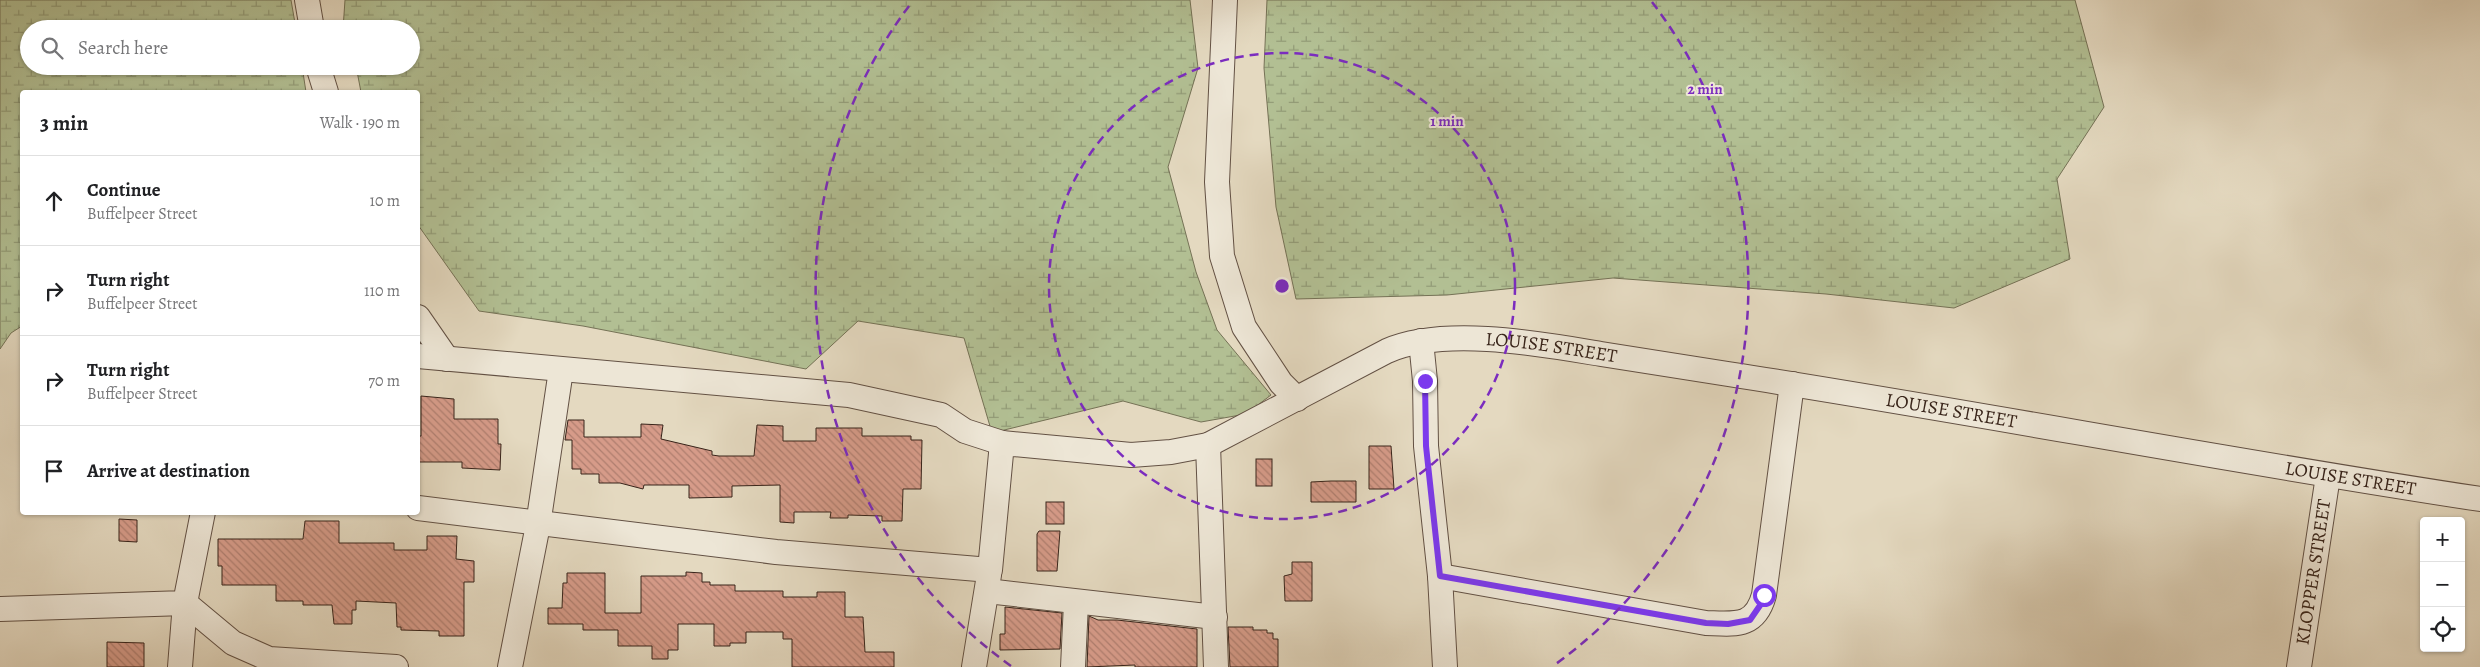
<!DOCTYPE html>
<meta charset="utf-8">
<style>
:root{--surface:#fff;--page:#f6f6f6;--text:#202124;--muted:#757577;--line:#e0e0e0}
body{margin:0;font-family:Alegreya,serif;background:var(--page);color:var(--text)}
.controls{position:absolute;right:15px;bottom:15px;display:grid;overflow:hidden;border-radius:5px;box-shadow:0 1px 4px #0004}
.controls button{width:45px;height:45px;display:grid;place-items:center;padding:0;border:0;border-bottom:1px solid var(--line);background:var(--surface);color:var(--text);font:25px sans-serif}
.stop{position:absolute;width:15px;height:15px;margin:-11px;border:4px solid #7c3aed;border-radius:50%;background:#fff}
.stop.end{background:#7c3aed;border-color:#fff;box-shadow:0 1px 5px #0008}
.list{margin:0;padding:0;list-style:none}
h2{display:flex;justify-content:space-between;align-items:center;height:65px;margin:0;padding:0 20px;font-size:21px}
h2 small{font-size:16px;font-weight:400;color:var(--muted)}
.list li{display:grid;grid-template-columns:32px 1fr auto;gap:15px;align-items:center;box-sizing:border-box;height:90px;padding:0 20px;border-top:1px solid var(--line)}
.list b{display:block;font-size:19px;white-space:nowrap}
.list p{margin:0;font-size:16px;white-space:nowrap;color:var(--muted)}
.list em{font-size:16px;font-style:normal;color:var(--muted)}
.icon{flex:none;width:28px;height:28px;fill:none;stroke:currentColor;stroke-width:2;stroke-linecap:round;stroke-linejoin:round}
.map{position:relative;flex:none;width:2480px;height:667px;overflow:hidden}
.search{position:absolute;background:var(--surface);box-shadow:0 1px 4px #0004;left:20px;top:20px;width:400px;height:55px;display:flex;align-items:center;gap:12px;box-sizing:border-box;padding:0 18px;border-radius:28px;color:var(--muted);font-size:19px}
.panel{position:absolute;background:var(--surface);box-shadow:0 1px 4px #0004;left:20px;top:90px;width:400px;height:425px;border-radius:5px}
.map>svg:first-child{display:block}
.wetland{fill:url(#wetland-marsh);stroke:#757256}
.building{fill:url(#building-back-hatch);stroke:#38241a}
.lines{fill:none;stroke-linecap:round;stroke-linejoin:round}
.minor-casing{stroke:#635144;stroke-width:26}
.minor{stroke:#ede6d6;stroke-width:24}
.route{stroke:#7c3aed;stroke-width:6}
.ring{fill:none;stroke:#7b2cbf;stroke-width:2.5;stroke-dasharray:9 6}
.labels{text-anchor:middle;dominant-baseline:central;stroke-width:4;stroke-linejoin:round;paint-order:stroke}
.street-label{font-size:19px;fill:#38241a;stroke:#ede6d6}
.centre{fill:#7b2cbf;stroke:#ede6d6;stroke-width:2.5}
.ring-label{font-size:15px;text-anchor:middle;font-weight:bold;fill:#7b2cbf;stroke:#ede6d6;stroke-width:4;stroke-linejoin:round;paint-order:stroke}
</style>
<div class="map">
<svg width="2480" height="667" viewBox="0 0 2480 667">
<defs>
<pattern id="wetland-marsh" width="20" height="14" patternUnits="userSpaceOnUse" patternTransform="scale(1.25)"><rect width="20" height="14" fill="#b2bf93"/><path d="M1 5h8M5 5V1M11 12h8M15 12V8" fill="none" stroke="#929b77"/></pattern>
<pattern id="building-back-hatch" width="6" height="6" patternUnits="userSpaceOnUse" patternTransform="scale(1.25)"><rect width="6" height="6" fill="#d69b89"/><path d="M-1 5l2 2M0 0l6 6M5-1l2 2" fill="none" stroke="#af7e6f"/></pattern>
</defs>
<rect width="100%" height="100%" fill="#e4d9c0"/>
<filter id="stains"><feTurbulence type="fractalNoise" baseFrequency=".004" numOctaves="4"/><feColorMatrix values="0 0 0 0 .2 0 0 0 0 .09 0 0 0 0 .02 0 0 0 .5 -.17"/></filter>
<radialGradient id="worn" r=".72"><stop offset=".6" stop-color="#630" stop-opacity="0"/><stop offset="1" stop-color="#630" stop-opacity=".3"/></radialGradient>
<g class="wetland">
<path d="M0,0H291L296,29H29V66H302L306,92H22V326L11,333L0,349Z"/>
<path d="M345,0H1190L1198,68L1168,167L1196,272L1217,330L1271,395L1246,414L1201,422L1123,401L992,433L964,338L858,321L806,369L583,326L479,311L418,225V92H361L356,66H411V29H343Z"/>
<path d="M1267,0H2075L2104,107L2057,179L2070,259L1954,308L1826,294L1613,278L1447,295L1296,299L1276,207L1264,68Z"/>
</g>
<g class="building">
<path d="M421,396L454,399V419H498V444H501L500,470L462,468V462H418V436H421Z"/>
<path d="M568,420H584V437H641V424L663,425L661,439L712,451V455L719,456H754L757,425L783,426V441H816V428H862V436H911V440H922L921,489H903L902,521H882V516L848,515V518H830L831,512H794V523L780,522V485L732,486V497L689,498V485H644L643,489L620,483H599V474H581V469H572V440H565Z"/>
<path d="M1369,446H1391L1394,489H1369Z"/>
<rect x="1256" y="459" width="16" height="27"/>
<path d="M1331,481H1356V502H1311V482Z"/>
<rect x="1046" y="502" width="18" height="22"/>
<path d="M119,519L137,520V542L119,541Z"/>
<path d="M305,521H339V543H394V550H427V536H457L456,559L474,561V582H464V636H439V631L401,630V627H397L396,603L356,601V610H352V624H334L332,605H303V601H276V585H222V566H218V539H303Z"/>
<path d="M1039,531H1060L1057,571H1037V534Z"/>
<path d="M1292,562H1312V601H1285L1284,576L1292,574Z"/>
<path d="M686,572L702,573V582H710V585H735V591H783V597H817V592H845V617H863L865,652H894V667H792V639H783V632H746V643H730V646H714V624H678V650H668V659H652V646H618V630H583V624H548V608H562L563,583H567V573H605V613H641V576H686Z"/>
<path d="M1005,607L1062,613L1060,649L1000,650V634H1005Z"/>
<path d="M1089,616L1098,620H1117L1197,629V667H1135V665L1087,667Z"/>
<path d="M1228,627H1253V630H1267V633H1273V639H1278V667H1230Z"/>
<path d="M107,642L144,643V667H107Z"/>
</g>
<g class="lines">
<defs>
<g id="minor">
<path d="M307,0L312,29"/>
<path d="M1225,0L1217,182L1222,256L1244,327L1281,383L1297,399"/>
<path d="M318,66L326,92"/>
<path d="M418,317L447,359"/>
<path d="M1421,341L1425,381L1426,446L1440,576L1445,667"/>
<path d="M418,356L849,395L941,415L965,431L1002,443"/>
<path d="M1208,445L1216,667"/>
<path id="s1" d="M418,508L776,552L990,570L1002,443L1131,455L1171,452L1208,445L1387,351C1444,326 1541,344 1601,354C1643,361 1686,367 1728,374C1979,413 2229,461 2480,499"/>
<path d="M1440,576L1706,623C1735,624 1755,628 1764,595L1792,384"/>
<path d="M987,591L1215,617"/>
<path d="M185,603L233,643L269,659L396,667"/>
<path d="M0,609L185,603L203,512"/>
<path d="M180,667L185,603"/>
<path d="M510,667L538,525L561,370"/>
<path d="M974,667L989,575"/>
<path d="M1073,667L1076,603"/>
<path id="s2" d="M2299,667L2328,476"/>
</g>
</defs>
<use href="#minor" class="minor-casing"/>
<use href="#minor" class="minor"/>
</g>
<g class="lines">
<path class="route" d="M1425,381L1426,446L1440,576L1706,623L1728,624L1750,620L1761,604L1764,595"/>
</g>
<g class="ring">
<circle cx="1282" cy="286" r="233"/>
<path d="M1011 666A467 467 0 0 1 912 2M1652 2A467 467 0 0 1 1553 666"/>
</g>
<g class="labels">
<g class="street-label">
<text stroke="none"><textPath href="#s1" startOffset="1279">LOUISE STREET</textPath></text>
<text stroke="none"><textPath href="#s1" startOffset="1684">LOUISE STREET</textPath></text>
<text stroke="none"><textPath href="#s1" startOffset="2089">LOUISE STREET</textPath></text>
<text stroke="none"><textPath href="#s2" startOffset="96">KLOPPER STREET</textPath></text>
</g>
</g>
<circle cx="1282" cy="286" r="8" class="centre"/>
<g class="ring-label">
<text x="1705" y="94">2 min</text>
<text x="1447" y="126">1 min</text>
</g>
<rect width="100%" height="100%" filter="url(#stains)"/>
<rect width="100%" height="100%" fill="url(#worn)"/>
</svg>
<div class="controls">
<button>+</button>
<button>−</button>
<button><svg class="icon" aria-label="locate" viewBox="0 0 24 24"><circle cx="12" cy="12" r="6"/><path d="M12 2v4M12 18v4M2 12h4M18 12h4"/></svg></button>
</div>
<div class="stop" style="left:1764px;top:595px"></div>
<div class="stop end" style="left:1425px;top:381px"></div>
<div class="search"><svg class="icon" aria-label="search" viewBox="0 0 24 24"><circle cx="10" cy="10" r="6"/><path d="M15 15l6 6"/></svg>Search here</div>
<section class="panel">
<h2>3 min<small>Walk · 190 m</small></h2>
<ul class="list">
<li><svg class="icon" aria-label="ahead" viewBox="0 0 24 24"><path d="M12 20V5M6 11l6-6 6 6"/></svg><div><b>Continue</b><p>Buffelpeer Street</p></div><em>10 m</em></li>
<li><svg class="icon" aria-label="right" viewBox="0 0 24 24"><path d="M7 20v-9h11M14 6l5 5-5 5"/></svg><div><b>Turn right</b><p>Buffelpeer Street</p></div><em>110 m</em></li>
<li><svg class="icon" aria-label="right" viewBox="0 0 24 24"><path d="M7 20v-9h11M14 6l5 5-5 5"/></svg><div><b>Turn right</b><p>Buffelpeer Street</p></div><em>70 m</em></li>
<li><svg class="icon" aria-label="arrive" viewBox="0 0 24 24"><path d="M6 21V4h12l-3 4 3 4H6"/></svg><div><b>Arrive at destination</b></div></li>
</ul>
</section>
</div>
